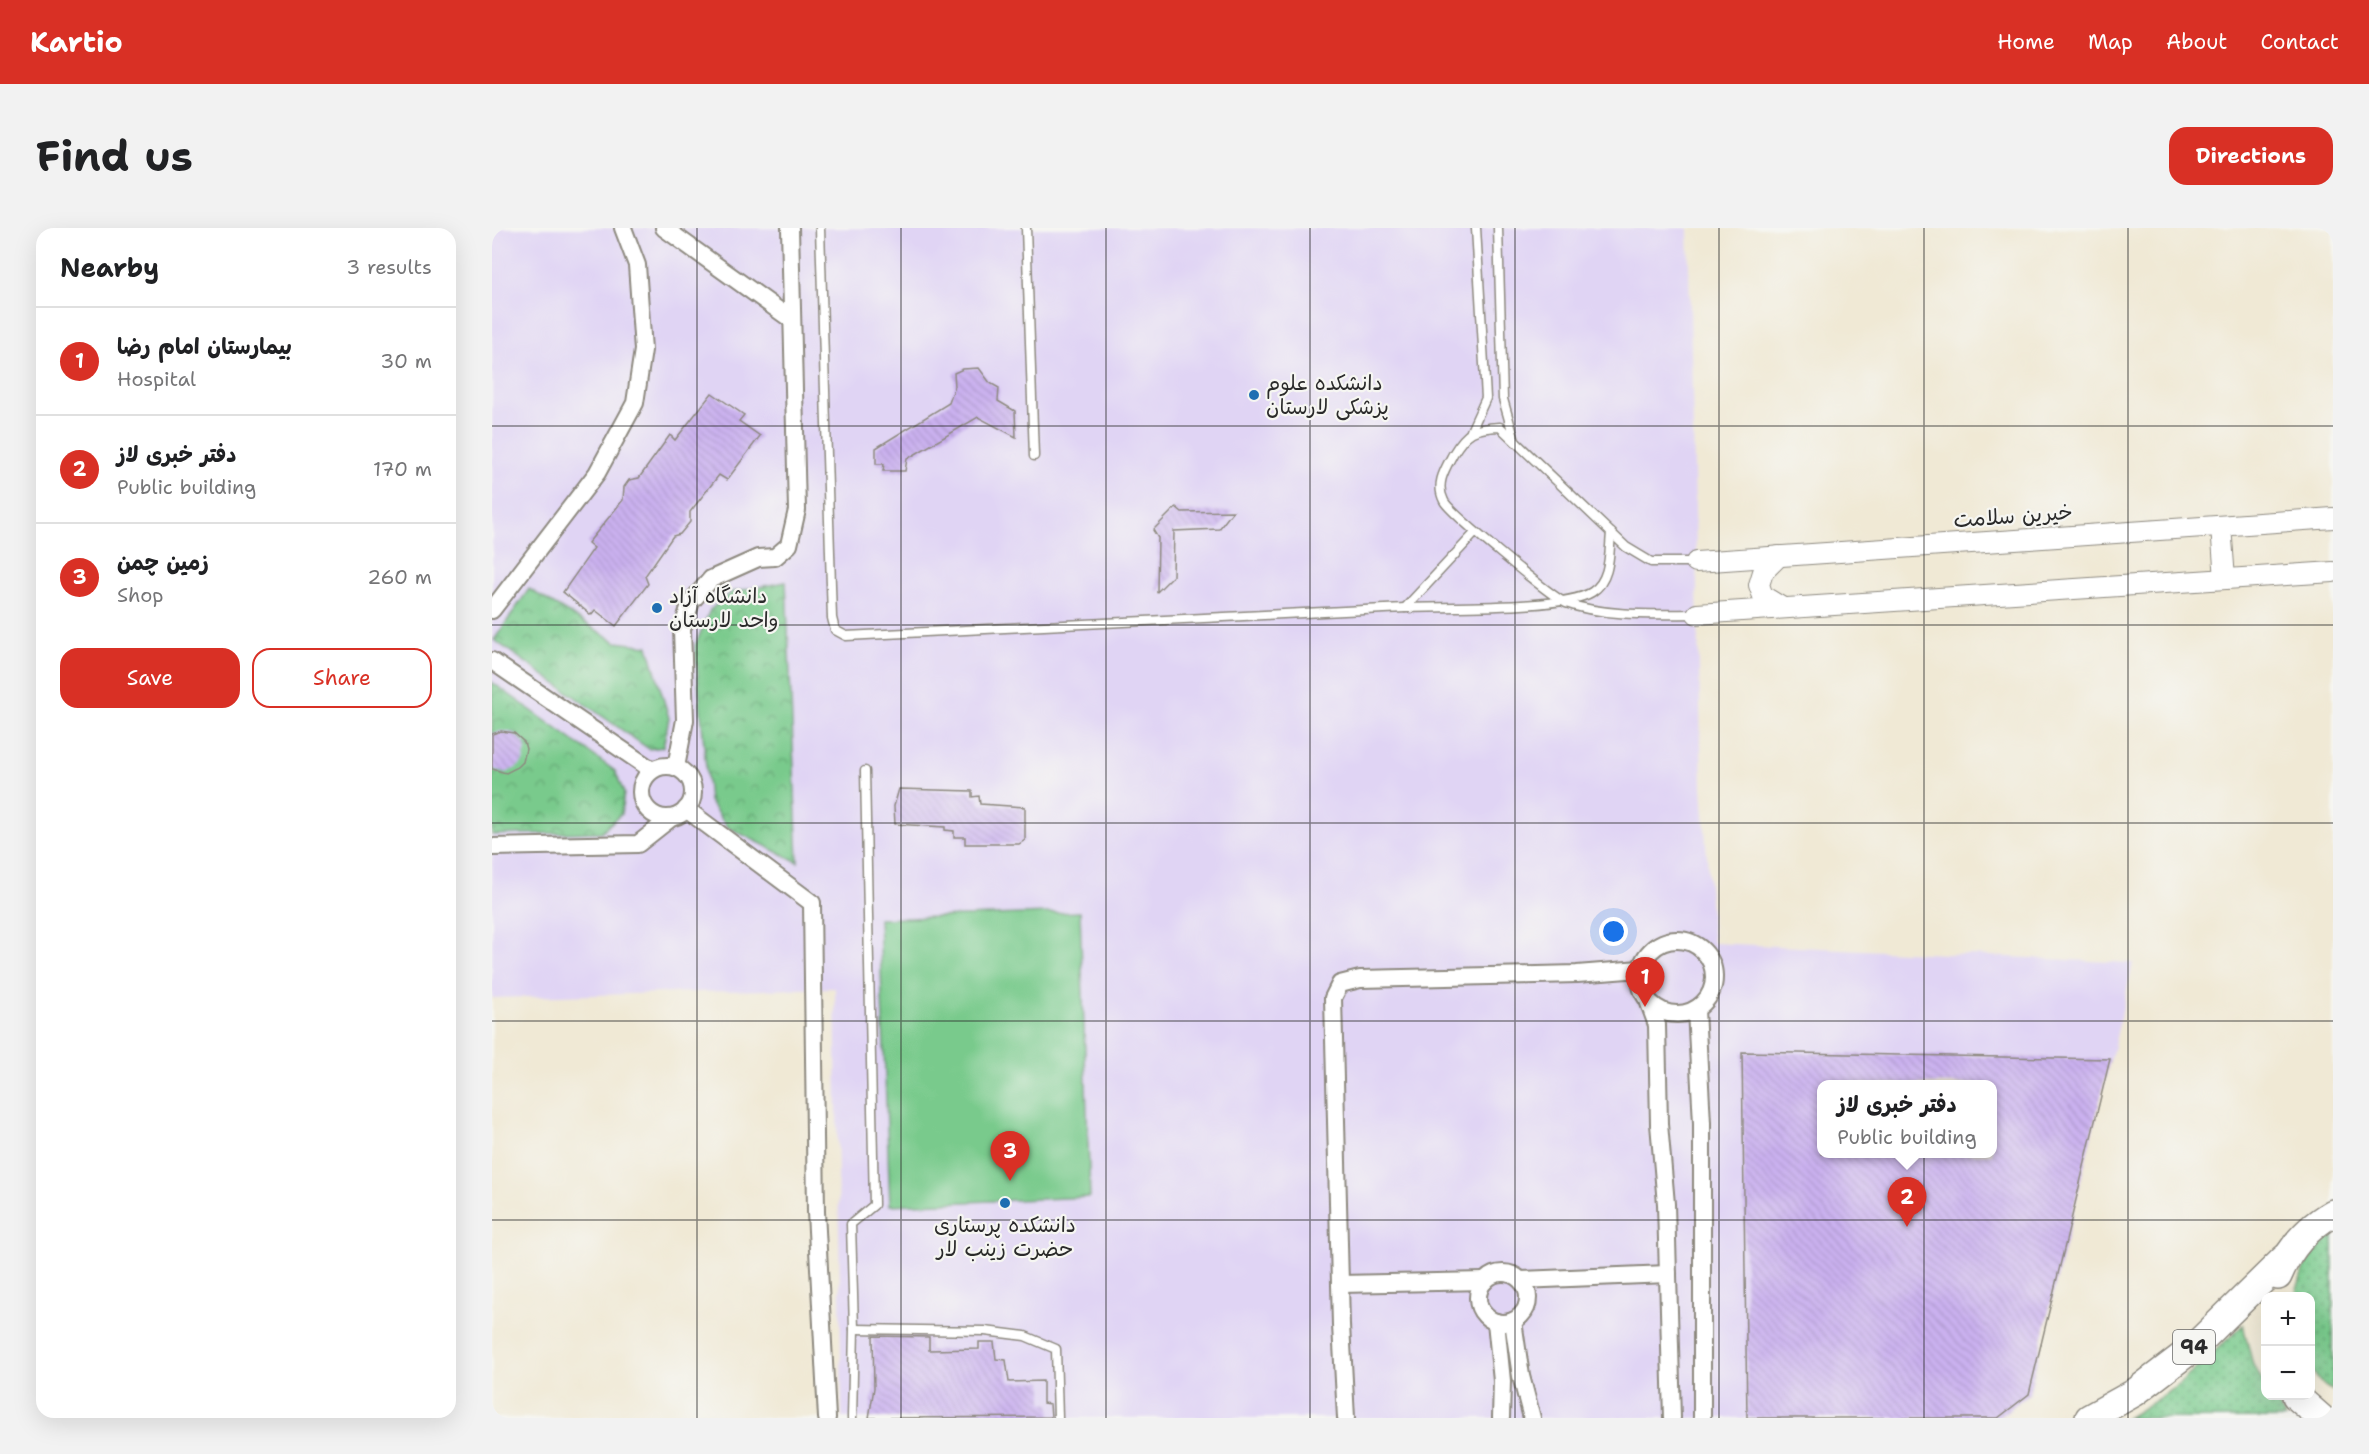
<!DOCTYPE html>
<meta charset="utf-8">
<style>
:root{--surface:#fff;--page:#f2f2f2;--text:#202124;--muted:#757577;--line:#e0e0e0;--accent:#d93025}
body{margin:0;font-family:"Shantell Sans","Playpen Sans Arabic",sans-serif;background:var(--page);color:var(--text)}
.controls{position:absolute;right:18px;bottom:18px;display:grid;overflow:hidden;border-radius:12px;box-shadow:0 6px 24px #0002}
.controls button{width:54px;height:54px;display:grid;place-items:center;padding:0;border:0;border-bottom:2px solid var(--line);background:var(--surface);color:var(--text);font:30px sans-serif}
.you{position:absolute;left:1122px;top:704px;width:21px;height:21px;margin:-15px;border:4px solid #fff;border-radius:50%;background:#1a73e8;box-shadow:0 0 0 9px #1a73e833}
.badge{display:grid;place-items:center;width:39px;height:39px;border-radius:50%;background:var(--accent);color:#fff;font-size:20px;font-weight:700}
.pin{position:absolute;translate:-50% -50px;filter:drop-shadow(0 2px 3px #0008)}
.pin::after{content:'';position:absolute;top:32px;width:21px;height:18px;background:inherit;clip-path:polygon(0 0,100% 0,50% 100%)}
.popup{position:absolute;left:1325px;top:852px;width:180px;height:78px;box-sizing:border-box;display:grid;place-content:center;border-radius:12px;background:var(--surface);filter:drop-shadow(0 2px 4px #0005);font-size:20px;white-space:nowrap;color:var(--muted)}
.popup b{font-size:22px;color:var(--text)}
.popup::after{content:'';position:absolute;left:50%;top:100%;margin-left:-12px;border:12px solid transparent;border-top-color:var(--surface)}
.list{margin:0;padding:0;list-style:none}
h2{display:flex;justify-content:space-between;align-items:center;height:78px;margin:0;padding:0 24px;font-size:26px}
h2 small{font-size:20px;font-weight:400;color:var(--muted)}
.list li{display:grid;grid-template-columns:39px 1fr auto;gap:18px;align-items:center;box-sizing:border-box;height:108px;padding:0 24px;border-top:2px solid var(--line)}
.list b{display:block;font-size:22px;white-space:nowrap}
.list p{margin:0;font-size:20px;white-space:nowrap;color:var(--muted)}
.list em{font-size:20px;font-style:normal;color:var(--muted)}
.actions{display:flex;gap:12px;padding:18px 24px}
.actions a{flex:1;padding:14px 0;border:2px solid var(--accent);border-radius:18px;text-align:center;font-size:21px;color:var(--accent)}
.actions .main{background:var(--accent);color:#fff}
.map{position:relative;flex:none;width:1841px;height:1190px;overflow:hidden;border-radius:18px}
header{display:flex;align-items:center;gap:36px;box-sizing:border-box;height:84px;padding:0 30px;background:var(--accent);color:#fff}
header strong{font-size:28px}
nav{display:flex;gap:33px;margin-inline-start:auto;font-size:21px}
.intro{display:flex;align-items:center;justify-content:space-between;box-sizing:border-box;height:144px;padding:0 36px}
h1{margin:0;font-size:42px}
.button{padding:15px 27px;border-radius:18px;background:var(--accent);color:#fff;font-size:21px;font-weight:700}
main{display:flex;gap:36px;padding:0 36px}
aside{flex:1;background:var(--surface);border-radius:18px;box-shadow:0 6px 24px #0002}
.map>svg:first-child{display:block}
.built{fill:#e0d4f4}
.grass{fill:url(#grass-dots);stroke:#527a5c;stroke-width:1.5}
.park{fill:url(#park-crowns);stroke:#527a5c;stroke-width:1.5}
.garden{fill:#79ca8c;stroke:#527a5c;stroke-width:1.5}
.building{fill:url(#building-back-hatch);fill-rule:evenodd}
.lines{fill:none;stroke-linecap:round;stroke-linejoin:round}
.service-casing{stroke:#8e8a80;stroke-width:11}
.minor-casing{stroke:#8e8a80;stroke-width:20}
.tertiary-casing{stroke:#8e8a80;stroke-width:22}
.trunk-casing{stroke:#8e8a80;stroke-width:30}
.service{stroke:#fff;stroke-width:8}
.minor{stroke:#fff;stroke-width:16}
.tertiary{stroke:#fff;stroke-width:20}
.trunk{stroke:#fff;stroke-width:27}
.grid{fill:none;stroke:#2b2b2b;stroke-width:1.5;stroke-opacity:0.55}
.poi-dot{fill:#1f6fb2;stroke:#f6f6f2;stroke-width:2}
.labels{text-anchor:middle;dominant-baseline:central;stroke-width:4.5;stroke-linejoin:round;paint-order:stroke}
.shield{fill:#f6f6f2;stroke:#686867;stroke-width:1.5}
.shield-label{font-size:20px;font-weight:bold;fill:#2b2b2b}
.poi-label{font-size:21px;fill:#2b2b2b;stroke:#f6f6f2;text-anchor:start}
.street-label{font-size:21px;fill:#2b2b2b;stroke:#f6f6f2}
</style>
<header>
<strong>Kartio</strong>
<nav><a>Home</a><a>Map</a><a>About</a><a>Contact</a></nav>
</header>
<div class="intro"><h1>Find us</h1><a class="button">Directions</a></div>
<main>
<aside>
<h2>Nearby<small>3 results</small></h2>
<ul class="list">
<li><span class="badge">1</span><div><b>بیمارستان امام رضا</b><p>Hospital</p></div><em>30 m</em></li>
<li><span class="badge">2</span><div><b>دفتر خبری لاز</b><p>Public building</p></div><em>170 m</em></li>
<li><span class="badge">3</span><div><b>زمین چمن</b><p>Shop</p></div><em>260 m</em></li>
</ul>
<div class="actions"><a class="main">Save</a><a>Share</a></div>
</aside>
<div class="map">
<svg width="1841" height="1190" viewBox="0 0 1841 1190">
<defs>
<pattern id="grass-dots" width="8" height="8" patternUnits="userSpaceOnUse" patternTransform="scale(1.5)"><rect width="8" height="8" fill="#79ca8c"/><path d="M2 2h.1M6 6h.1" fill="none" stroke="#63a473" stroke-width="1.8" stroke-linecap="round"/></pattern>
<pattern id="park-crowns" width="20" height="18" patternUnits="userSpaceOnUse" patternTransform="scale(1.5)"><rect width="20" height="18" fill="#79ca8c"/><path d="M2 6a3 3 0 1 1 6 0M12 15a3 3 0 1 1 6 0" fill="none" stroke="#63a473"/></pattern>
<pattern id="building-back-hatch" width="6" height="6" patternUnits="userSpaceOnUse" patternTransform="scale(1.5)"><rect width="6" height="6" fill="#cab1ef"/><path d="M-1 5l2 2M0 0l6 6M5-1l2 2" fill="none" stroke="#ae98cd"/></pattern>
</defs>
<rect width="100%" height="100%" fill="#f6f6f2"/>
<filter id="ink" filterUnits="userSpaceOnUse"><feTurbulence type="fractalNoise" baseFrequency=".0167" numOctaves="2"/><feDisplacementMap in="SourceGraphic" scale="12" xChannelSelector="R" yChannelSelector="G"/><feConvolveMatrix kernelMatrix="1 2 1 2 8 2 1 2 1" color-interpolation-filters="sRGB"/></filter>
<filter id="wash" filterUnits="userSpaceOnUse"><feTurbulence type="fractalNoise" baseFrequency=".008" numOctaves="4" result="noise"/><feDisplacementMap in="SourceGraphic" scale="24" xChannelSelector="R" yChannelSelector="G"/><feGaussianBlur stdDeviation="1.35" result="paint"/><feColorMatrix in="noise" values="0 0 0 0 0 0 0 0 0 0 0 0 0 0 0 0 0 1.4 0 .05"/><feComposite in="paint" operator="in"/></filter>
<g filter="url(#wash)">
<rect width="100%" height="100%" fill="#f0e9d5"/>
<path class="built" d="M0,0H1196L1210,559L1221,715L1641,735L1619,831L1250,824L1255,1190H350L343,760L0,770Z"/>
<g class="grass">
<path d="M1841,1006V1163L1828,1154L1819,1141L1818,1068H1803L1812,1039L1835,1008Z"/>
<path d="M1751,1097L1761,1137L1773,1157L1774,1168H1780L1794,1190H1635L1683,1160Z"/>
</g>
<g class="park">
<path d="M294,354L306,634L235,599L217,573L203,418L218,382L240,364Z"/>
<path d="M37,361L124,414L156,418L177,490L171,519L157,521L2,412Z"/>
<path d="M0,454L123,543L132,565L129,586L109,604L0,607Z"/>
</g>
<path class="garden" d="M588,684L598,969L398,977L387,691Z"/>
<g id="blocks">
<g class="building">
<path d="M487,140L498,155L507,160L506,173L523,183L524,209L486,189L415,231L413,243H391L392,236H384V220L457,175L463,158L462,145L471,141Z"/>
<path d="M220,165L252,187L247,193L268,208L235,252L227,247L198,284V294L188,306L181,308L153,348L156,356L124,398L103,382L99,387L71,364L102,320L96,315L131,272L132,259L137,252L147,250L178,207L183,212Z"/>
<path d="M684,279L690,284L741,283L727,301L682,303L681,348L665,364L666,310L661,302Z"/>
<path d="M9,503L22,505L32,514L34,521L31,534L26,539L14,545L0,541V506Z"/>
<path d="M407,561L480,563V569L487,568L488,576L533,579V612L527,616H473V609H462V603L453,602V599L403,596L402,578Z"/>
<path d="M1250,824L1618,831L1537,1166L1506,1190H1255ZM1329,856H1500V926H1329Z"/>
<path d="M381,1108L437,1109V1122L487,1121V1114H502L504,1131L514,1132L517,1154L551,1153V1175L558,1176L559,1189L377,1190L382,1160Z"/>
</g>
</g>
</g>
<g filter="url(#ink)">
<use href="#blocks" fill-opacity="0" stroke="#8e8a80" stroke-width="1.5"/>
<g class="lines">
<defs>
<g id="service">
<path d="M328,0L340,390L343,402L354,408L913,380"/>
<path d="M534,0L542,228"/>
<path d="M1006,0L1011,171L1023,213"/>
<path d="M979,203L994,170L984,0"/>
<path d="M983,305L913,380C952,378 1072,382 1100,364C1119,352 1117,325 1119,305"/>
<path d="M1204,334H1159L1134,319L1008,199C982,200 975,203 961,226C953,241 943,256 952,273C958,285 1061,370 1074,375C1112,389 1166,386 1205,386"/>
<path d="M362,1101L493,1103L533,1108L564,1121L566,1190"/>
<path d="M360,1190L362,1101L359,996L382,977L373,543"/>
</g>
<g id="minor">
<path d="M172,0L300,92"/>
<path d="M0,382L105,245L143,175L151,122L145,37L131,0"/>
<path d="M0,433L160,542"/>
<circle cx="175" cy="564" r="26"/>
<path d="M184,539L193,492L190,401L199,374L219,351L266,330L283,329L297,317L305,282L298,0"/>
<path d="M194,581L320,675L324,984L335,1190"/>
<path d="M0,619L146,616L179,590"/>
<circle cx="1185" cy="749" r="37"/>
<path d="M1157,775L1165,797L1167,896L1174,976L1180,1190"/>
<path d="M1204,782L1210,895V1190"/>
<circle cx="1011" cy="1070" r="25"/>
<path d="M1029,1052L1176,1046"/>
<path d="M848,1056L993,1053"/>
<path d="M1021,1093L1029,1148L1040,1190"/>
<path d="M1004,1094L1010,1153L1009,1190"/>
<path d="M854,1190L849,1097L841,770L848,756L868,751L1085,746L1148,741"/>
</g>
<g id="tertiary">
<path d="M1729,298L1733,351"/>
<path d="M1287,328L1271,344L1267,357L1271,368L1291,380"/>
<path d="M1204,334L1841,290"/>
<path d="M1205,386L1841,344"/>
</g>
<g id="trunk">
<path d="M1786,1048C1797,1021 1816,999 1841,985"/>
<path d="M1804,1168L1829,1190"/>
<path d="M1597,1190L1642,1165L1701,1120L1793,1030"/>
</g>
</defs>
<use href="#service" class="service-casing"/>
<use href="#minor" class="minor-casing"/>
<use href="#tertiary" class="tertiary-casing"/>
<use href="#trunk" class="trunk-casing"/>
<use href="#service" class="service"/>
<use href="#minor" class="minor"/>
<use href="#tertiary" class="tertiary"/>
<use href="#trunk" class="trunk"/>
</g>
</g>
<path class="grid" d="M205,0V1190M409,0V1190M614,0V1190M818,0V1190M1023,0V1190M1227,0V1190M1432,0V1190M1636,0V1190M0,198H1841M0,397H1841M0,595H1841M0,793H1841M0,992H1841"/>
<g class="poi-dot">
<circle cx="762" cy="167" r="6"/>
<circle cx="165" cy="380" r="6"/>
<circle cx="513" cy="975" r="6"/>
</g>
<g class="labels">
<rect class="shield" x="1681" y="1102" width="42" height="34" rx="4.5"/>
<g class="shield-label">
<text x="1702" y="1119">94</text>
</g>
<g class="poi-label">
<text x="774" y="155">دانشکده علوم<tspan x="774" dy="24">پزشکی لارستان</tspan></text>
<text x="177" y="368">دانشگاه آزاد<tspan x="177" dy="24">واحد لارستان</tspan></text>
<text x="513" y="997" text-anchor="middle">دانشکده پرستاری<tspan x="513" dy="24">حضرت زینب لار</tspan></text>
</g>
<g class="street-label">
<text transform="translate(1521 288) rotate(-4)">خیرین سلامت</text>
</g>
</g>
</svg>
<div class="controls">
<button>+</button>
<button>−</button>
</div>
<div class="you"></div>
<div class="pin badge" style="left:1153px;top:779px">1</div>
<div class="pin badge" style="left:1415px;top:999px">2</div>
<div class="popup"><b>دفتر خبری لاز</b>Public building</div>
<div class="pin badge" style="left:518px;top:953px">3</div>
</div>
</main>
